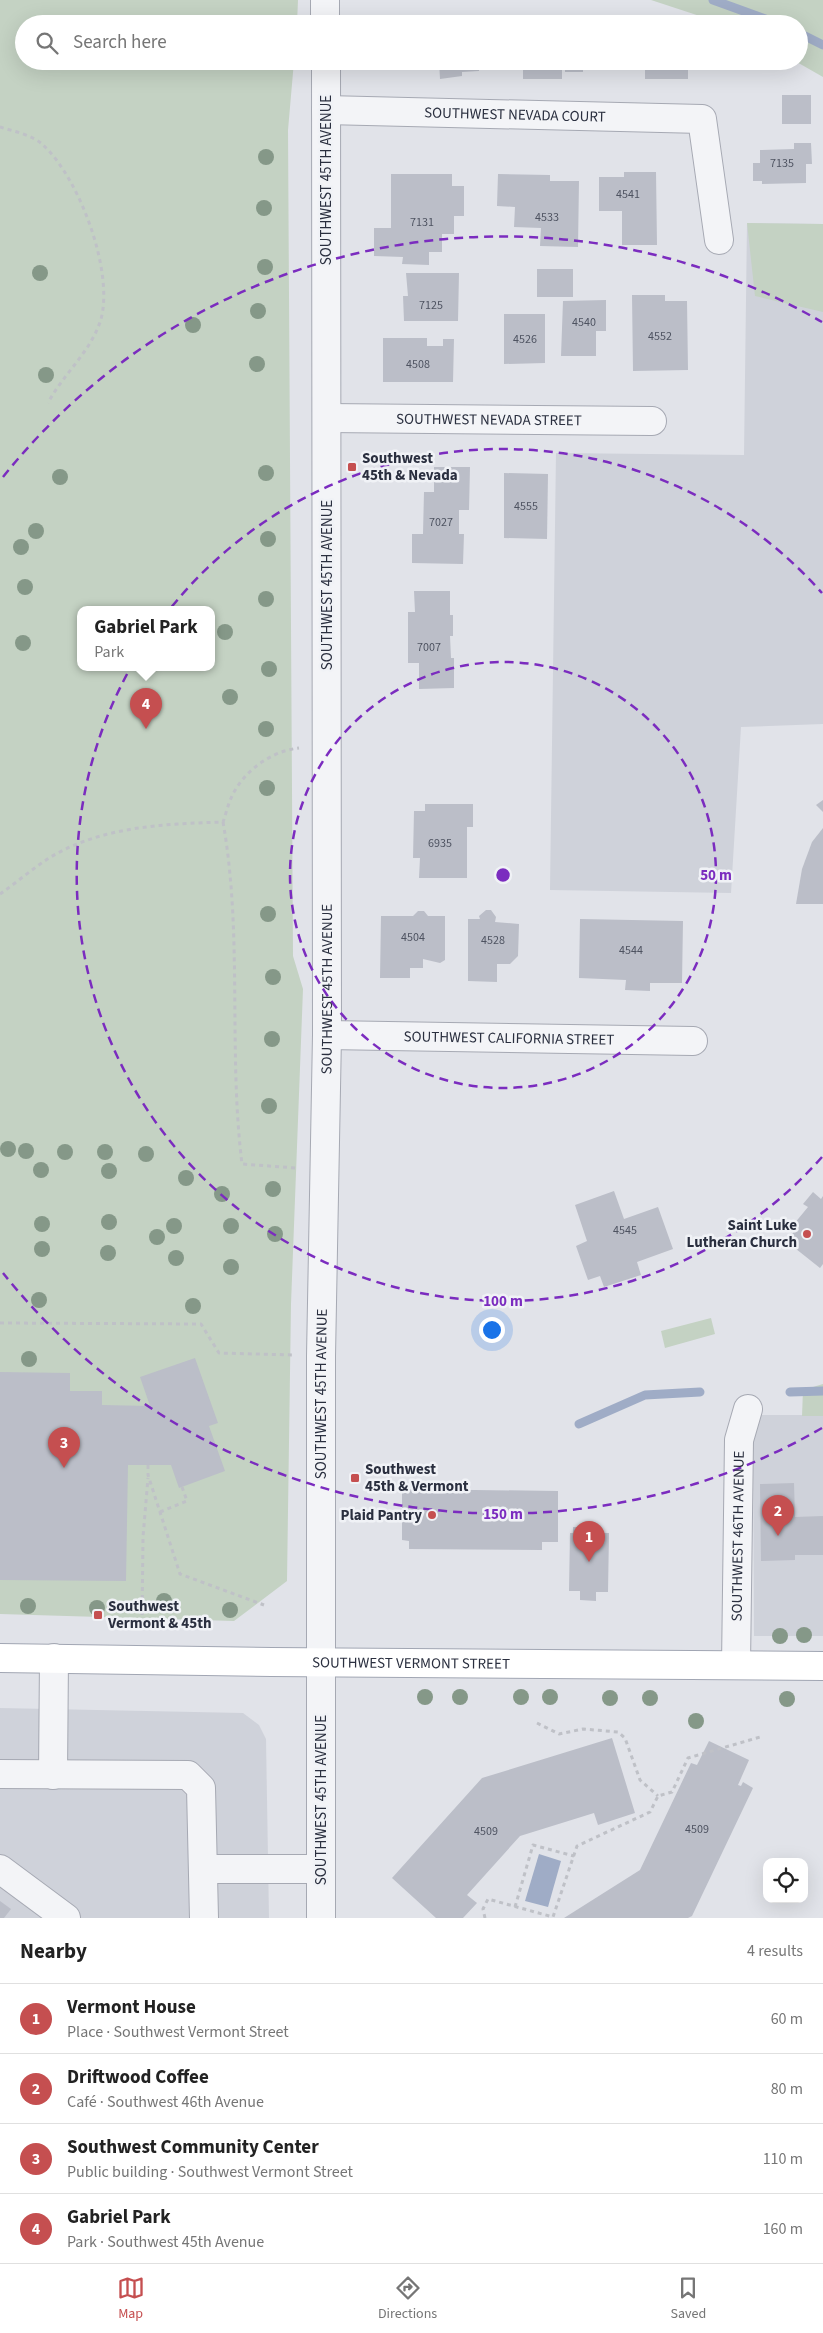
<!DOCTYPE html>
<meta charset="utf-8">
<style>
:root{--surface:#fff;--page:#f2f2f2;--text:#222;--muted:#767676;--line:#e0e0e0;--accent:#c54f50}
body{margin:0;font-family:"Source Sans 3",sans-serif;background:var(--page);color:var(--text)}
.controls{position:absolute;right:15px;bottom:15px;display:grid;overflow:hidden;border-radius:10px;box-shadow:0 5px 20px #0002}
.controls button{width:45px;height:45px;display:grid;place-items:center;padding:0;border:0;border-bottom:1px solid var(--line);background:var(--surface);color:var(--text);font:25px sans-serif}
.you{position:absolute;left:491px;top:1329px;width:18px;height:18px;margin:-12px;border:4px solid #fff;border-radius:50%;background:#1a73e8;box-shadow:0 0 0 8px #1a73e833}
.badge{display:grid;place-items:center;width:32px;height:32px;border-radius:50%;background:var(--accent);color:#fff;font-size:16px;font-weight:700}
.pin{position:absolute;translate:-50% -41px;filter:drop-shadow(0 1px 2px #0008)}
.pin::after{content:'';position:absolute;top:26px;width:18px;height:15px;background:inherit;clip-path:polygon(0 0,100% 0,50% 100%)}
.popup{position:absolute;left:77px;top:606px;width:138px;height:65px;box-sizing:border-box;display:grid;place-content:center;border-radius:10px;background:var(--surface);filter:drop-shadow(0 1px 4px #0005);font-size:16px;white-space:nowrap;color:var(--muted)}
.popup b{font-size:19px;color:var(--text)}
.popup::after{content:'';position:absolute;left:50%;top:100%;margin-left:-10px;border:10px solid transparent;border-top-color:var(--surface)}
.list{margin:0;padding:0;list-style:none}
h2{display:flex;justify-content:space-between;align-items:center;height:65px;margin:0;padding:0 20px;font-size:21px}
h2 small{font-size:16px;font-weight:400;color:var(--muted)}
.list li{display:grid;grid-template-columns:32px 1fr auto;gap:15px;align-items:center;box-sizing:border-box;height:70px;padding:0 20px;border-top:1px solid var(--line)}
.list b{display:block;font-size:19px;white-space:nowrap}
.list p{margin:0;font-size:16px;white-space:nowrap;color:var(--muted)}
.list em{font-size:16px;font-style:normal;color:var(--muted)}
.icon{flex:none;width:28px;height:28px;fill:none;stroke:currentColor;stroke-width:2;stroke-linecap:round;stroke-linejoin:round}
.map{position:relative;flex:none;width:823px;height:1918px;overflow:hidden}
.search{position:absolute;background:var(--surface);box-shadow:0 5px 20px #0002;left:15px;right:15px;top:15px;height:55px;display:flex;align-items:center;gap:12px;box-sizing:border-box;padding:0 18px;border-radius:28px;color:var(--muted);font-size:19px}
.sheet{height:345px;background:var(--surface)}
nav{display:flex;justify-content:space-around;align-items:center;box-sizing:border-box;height:70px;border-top:1px solid var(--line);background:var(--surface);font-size:14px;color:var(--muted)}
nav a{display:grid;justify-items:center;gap:2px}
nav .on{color:var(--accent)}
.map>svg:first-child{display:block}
.built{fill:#cfd2da}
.green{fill:#c4d2c3;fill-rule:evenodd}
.water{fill:#9facc6}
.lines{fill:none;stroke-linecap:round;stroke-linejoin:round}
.stream{stroke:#9facc6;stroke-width:9}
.building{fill:#bbbec8}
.minor-casing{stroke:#a6a9b3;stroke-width:30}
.major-casing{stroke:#a1a6b3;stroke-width:30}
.path{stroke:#bfc1c7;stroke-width:3;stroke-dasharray:4 4;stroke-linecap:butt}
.minor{stroke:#f3f4f7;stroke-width:28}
.major{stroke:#fff;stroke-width:28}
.tree{fill:#859888}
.ring{fill:none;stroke:#7b2cbf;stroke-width:2.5;stroke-dasharray:9 6}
.poi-dot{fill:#c54f50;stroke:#f0f2f6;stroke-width:2}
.labels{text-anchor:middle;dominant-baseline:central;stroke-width:5;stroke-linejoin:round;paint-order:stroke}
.number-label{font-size:12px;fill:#4e5361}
.street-label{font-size:15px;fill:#2a2f3f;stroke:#f0f2f6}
.poi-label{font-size:15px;font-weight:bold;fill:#2a2f3f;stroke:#f0f2f6;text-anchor:start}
.centre{fill:#7b2cbf;stroke:#f0f2f6;stroke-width:2.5}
.ring-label{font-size:15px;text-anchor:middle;font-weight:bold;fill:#7b2cbf;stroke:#f0f2f6;stroke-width:5;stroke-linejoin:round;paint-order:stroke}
</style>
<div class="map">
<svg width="823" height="1918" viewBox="0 0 823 1918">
<rect width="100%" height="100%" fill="#e1e3e9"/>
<g class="built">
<path d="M747,223L823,224V724L741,727L731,893L550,890L556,453L744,455Z"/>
<path d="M753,1415H823V1636H754Z"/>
<path d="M0,1708L243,1713L259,1725L266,1739L269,1918H0Z"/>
</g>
<g class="green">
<path d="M0,0H298L297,24H24V61H294L288,130L293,956L303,989L291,1304L287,1581L234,1621L0,1614ZM81,610H211V668H81Z"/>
<path d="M651,0H823V77L795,61H799V24H724Z"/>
<path d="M747,223L823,224V312L755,296Z"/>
<path d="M711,1318L715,1334L665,1348L661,1331Z"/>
<path d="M823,1384V1416H802L803,1390Z"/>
</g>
<path class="water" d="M539,1854L561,1861L548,1907L525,1901Z"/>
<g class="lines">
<g class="stream">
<path d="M713,0L779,24"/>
<path d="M799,33L823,45"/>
<path d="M790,1392L823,1391"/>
<path d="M579,1424L645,1395L700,1392"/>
</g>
</g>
<g class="building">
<path d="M646,17L688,18V24H646Z"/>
<path d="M410,61H433V63L410,64Z"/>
<path d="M439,61H479V71L462,72V76L440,79Z"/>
<rect x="523" y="61" width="39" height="18"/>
<rect x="565" y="61" width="18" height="11"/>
<rect x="645" y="61" width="43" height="18"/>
<rect x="782" y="95" width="29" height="29"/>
<path d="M794,143H811L812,164H806V183L762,184V181H753V163H760V150L794,149Z"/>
<path d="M624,172H656L657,245H622V211H599V177H624Z"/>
<path d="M391,174H452V186H464V216H454V234H442V252H429V265L402,264L403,257L374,256V228H391Z"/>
<path d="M498,174L550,175V181H579L578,247L540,246L541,228L514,227L515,207L497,206Z"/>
<rect x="537" y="269" width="36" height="28"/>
<path d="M406,273H459L458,321H404L403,296H408Z"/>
<path d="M632,295H665V301H687L688,370L633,371Z"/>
<path d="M606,300V331H596V356H561L563,301Z"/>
<path d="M504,314H545V363L504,364Z"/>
<path d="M383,338H427V346H443V339H454L453,382H383Z"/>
<path d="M434,467H470L469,510H459V534H464L463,564L412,563V534H423L424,492H434Z"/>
<path d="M504,473L548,474L547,539L504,538Z"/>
<path d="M414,591H450V615H453V636H450L451,658H454V688L419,689V663H408V612H415Z"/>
<path d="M823,800V812L816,805Z"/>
<path d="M425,804H473V827H467V878H419L420,858H413L414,811H425Z"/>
<path d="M823,828V904H796L802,869L812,842Z"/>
<path d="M486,910H491L496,917L495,922L519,924L518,956L510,964H497V982L468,981V919H480L479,916Z"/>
<path d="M418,911H424L428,916H445V960L440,963L423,959V968H410V978H380L381,916H413Z"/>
<path d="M580,919L683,921L682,983H650V991L625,990L626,980L579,978Z"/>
<path d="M614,1191L624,1219L658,1207L673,1249L637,1262L641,1275L604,1287L600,1276L588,1280L576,1246L587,1241L575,1205Z"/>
<path d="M813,1192L821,1199L823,1196V1264L820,1268L786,1241L798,1227L794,1224L808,1207L803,1204Z"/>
<path d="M195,1358L218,1423L209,1426L225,1471L179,1488L171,1465H128L126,1581L0,1580V1372L70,1373V1391H102V1405L150,1406L140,1377Z"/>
<path d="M794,1483L795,1517L823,1516V1555H795V1560L761,1561L760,1484Z"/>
<path d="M402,1489L558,1491V1542H542V1550L409,1549V1541L402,1540Z"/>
<path d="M573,1527H596V1533H609L608,1592H596V1601L580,1600V1591H569L570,1533H573Z"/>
<path d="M612,1738L635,1813L598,1825L594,1813L520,1836L467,1895L477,1903L463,1918H436L392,1878L482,1778Z"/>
<path d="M709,1741L749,1760L738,1785L741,1786L743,1782L753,1788L692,1916L688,1918H564L640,1870L691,1763L697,1765Z"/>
<path d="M0,1901L11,1909L4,1918H0Z"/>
</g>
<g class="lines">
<defs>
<g id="minor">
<path d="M325,0V24"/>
<path id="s1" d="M326,110L702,119L719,240"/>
<path id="s2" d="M327,418L652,421"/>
<path id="s3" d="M327,1035L693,1041"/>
<path id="s4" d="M736,1665L739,1440L748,1409"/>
<path d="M0,1774L188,1775L201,1788L204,1918"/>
<path d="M53,1775L54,1658"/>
<path d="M0,1869L66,1918"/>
<path d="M203,1869H321"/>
<path id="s5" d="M321,1918V1356L327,1035L326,61"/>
</g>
<g id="major">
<path id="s6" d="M0,1658L272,1662L823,1666"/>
</g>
</defs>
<use href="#minor" class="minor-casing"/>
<use href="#major" class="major-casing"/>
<g class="path">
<path d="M0,127C13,131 32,135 42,144C79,177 114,271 101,319C91,352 63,374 48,403"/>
<path d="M223,822C243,935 228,1051 242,1164L296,1168"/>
<path d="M0,894C16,883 32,869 49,858C102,826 164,824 223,822C226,814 228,804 232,796C244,771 271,751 299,748"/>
<path d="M0,1323L201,1324L219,1353L294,1355"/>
<path d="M148,1465V1475L180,1574L264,1605"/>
<path d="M160,1512L187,1501L182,1487"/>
<path d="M142,1623L143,1537L148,1478"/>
<path d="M537,1723L559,1734L583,1729L618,1732L625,1738L640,1780L658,1796"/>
<path d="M515,1907L533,1845L574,1856"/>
<path d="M485,1918L483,1909L488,1899L553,1917L577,1846L650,1812L658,1796L672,1792L688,1758L760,1737"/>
</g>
<use href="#minor" class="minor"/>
<use href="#major" class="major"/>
</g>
<g class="tree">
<circle cx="266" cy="157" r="8"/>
<circle cx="264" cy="208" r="8"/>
<circle cx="265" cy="267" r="8"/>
<circle cx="40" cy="273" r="8"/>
<circle cx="258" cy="311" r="8"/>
<circle cx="193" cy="325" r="8"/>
<circle cx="257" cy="364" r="8"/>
<circle cx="46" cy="375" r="8"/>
<circle cx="266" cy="473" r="8"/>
<circle cx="60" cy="477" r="8"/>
<circle cx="36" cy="531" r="8"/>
<circle cx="268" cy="539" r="8"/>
<circle cx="21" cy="547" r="8"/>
<circle cx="25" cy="587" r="8"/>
<circle cx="266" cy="599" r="8"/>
<circle cx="225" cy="632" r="8"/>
<circle cx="23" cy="643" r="8"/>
<circle cx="269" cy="669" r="8"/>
<circle cx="230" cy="697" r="8"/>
<circle cx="266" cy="729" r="8"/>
<circle cx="267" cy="788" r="8"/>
<circle cx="268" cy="914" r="8"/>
<circle cx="273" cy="977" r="8"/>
<circle cx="272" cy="1039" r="8"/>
<circle cx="269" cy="1106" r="8"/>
<circle cx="8" cy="1149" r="8"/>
<circle cx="26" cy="1151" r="8"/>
<circle cx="65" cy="1152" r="8"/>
<circle cx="105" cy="1152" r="8"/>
<circle cx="146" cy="1154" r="8"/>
<circle cx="41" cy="1170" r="8"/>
<circle cx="109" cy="1171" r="8"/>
<circle cx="186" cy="1178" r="8"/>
<circle cx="273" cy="1189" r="8"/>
<circle cx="222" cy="1194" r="8"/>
<circle cx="109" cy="1222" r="8"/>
<circle cx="42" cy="1224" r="8"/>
<circle cx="174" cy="1226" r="8"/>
<circle cx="231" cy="1226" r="8"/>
<circle cx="275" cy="1234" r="8"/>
<circle cx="157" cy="1237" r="8"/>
<circle cx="42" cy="1249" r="8"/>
<circle cx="108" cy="1253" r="8"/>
<circle cx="176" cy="1258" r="8"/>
<circle cx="231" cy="1267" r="8"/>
<circle cx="39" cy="1300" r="8"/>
<circle cx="193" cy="1306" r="8"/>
<circle cx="29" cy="1359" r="8"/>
<circle cx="164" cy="1601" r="8"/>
<circle cx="28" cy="1606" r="8"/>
<circle cx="97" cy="1608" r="8"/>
<circle cx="230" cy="1610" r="8"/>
<circle cx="804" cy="1635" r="8"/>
<circle cx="780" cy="1636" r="8"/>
<circle cx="425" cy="1697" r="8"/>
<circle cx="460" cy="1697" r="8"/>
<circle cx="521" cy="1697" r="8"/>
<circle cx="550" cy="1697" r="8"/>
<circle cx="610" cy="1698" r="8"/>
<circle cx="650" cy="1698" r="8"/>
<circle cx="787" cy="1699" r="8"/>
<circle cx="696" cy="1721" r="8"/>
</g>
<g class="ring">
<circle cx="503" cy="875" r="213"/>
<path d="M822 1157A426 426 0 1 1 822 593"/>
<path d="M822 1428A639 639 0 0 1 3 1273M3 477A639 639 0 0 1 822 322"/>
</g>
<g class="poi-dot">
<rect x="347" y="462" width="10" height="10" rx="2.5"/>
<circle cx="807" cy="1234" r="5"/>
<rect x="350" y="1473" width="10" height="10" rx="2.5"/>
<circle cx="432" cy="1515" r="5"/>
<rect x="93" y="1610" width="10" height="10" rx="2.5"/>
</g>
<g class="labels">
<g class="number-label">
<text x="782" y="163">7135</text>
<text x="628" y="194">4541</text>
<text x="547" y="217">4533</text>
<text x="422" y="222">7131</text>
<text x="431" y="305">7125</text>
<text x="584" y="322">4540</text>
<text x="660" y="336">4552</text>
<text x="525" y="339">4526</text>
<text x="418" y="364">4508</text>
<text x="526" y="506">4555</text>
<text x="441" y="522">7027</text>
<text x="429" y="647">7007</text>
<text x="440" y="843">6935</text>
<text x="413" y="937">4504</text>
<text x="493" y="940">4528</text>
<text x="631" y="950">4544</text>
<text x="625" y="1230">4545</text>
<text x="697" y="1829">4509</text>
<text x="486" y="1831">4509</text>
</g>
<g class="street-label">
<text stroke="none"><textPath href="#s1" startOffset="189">SOUTHWEST NEVADA COURT</textPath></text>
<text transform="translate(326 180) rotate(-90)">SOUTHWEST 45TH AVENUE</text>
<text stroke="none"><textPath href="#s2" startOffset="162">SOUTHWEST NEVADA STREET</textPath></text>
<text transform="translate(327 585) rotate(-90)">SOUTHWEST 45TH AVENUE</text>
<text stroke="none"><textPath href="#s5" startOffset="929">SOUTHWEST 45TH AVENUE</textPath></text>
<text stroke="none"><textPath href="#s3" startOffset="182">SOUTHWEST CALIFORNIA STREET</textPath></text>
<text stroke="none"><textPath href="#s5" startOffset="524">SOUTHWEST 45TH AVENUE</textPath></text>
<text stroke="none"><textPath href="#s4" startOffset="129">SOUTHWEST 46TH AVENUE</textPath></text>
<text stroke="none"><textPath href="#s6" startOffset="411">SOUTHWEST VERMONT STREET</textPath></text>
<text transform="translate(321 1800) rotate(-90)">SOUTHWEST 45TH AVENUE</text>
</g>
<g class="poi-label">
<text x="362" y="458">Southwest<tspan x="362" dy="17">45th &amp; Nevada</tspan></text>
<text x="797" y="1225" text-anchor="end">Saint Luke<tspan x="797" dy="17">Lutheran Church</tspan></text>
<text x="365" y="1469">Southwest<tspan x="365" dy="17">45th &amp; Vermont</tspan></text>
<text x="422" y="1515" text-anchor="end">Plaid Pantry</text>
<text x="108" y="1606">Southwest<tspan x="108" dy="17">Vermont &amp; 45th</tspan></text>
</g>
</g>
<circle cx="503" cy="875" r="8" class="centre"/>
<g class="ring-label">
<text x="716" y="880">50 m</text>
<text x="503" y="1306">100 m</text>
<text x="503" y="1519">150 m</text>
</g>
</svg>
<div class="controls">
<button><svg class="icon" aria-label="locate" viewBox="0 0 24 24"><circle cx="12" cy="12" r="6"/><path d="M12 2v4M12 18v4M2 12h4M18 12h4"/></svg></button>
</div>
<div class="you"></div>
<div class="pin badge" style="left:589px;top:1562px">1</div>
<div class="pin badge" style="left:778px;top:1536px">2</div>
<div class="pin badge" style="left:64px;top:1468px">3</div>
<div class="pin badge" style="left:146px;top:729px">4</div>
<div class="popup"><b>Gabriel Park</b>Park</div>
<div class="search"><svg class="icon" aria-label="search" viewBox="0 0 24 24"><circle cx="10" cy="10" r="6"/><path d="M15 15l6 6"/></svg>Search here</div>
</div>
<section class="sheet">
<h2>Nearby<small>4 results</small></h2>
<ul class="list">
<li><span class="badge">1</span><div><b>Vermont House</b><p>Place · Southwest Vermont Street</p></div><em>60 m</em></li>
<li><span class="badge">2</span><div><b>Driftwood Coffee</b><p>Café · Southwest 46th Avenue</p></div><em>80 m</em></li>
<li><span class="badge">3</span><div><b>Southwest Community Center</b><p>Public building · Southwest Vermont Street</p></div><em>110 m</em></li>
<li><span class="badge">4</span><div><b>Gabriel Park</b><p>Park · Southwest 45th Avenue</p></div><em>160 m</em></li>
</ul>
</section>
<nav>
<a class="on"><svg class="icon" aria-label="map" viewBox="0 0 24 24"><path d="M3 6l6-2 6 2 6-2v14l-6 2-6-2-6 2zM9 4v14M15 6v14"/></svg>Map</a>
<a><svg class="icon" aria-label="directions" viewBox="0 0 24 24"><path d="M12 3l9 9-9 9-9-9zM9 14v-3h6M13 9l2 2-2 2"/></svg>Directions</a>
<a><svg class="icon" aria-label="saved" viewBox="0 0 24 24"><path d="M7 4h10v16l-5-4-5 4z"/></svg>Saved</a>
</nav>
